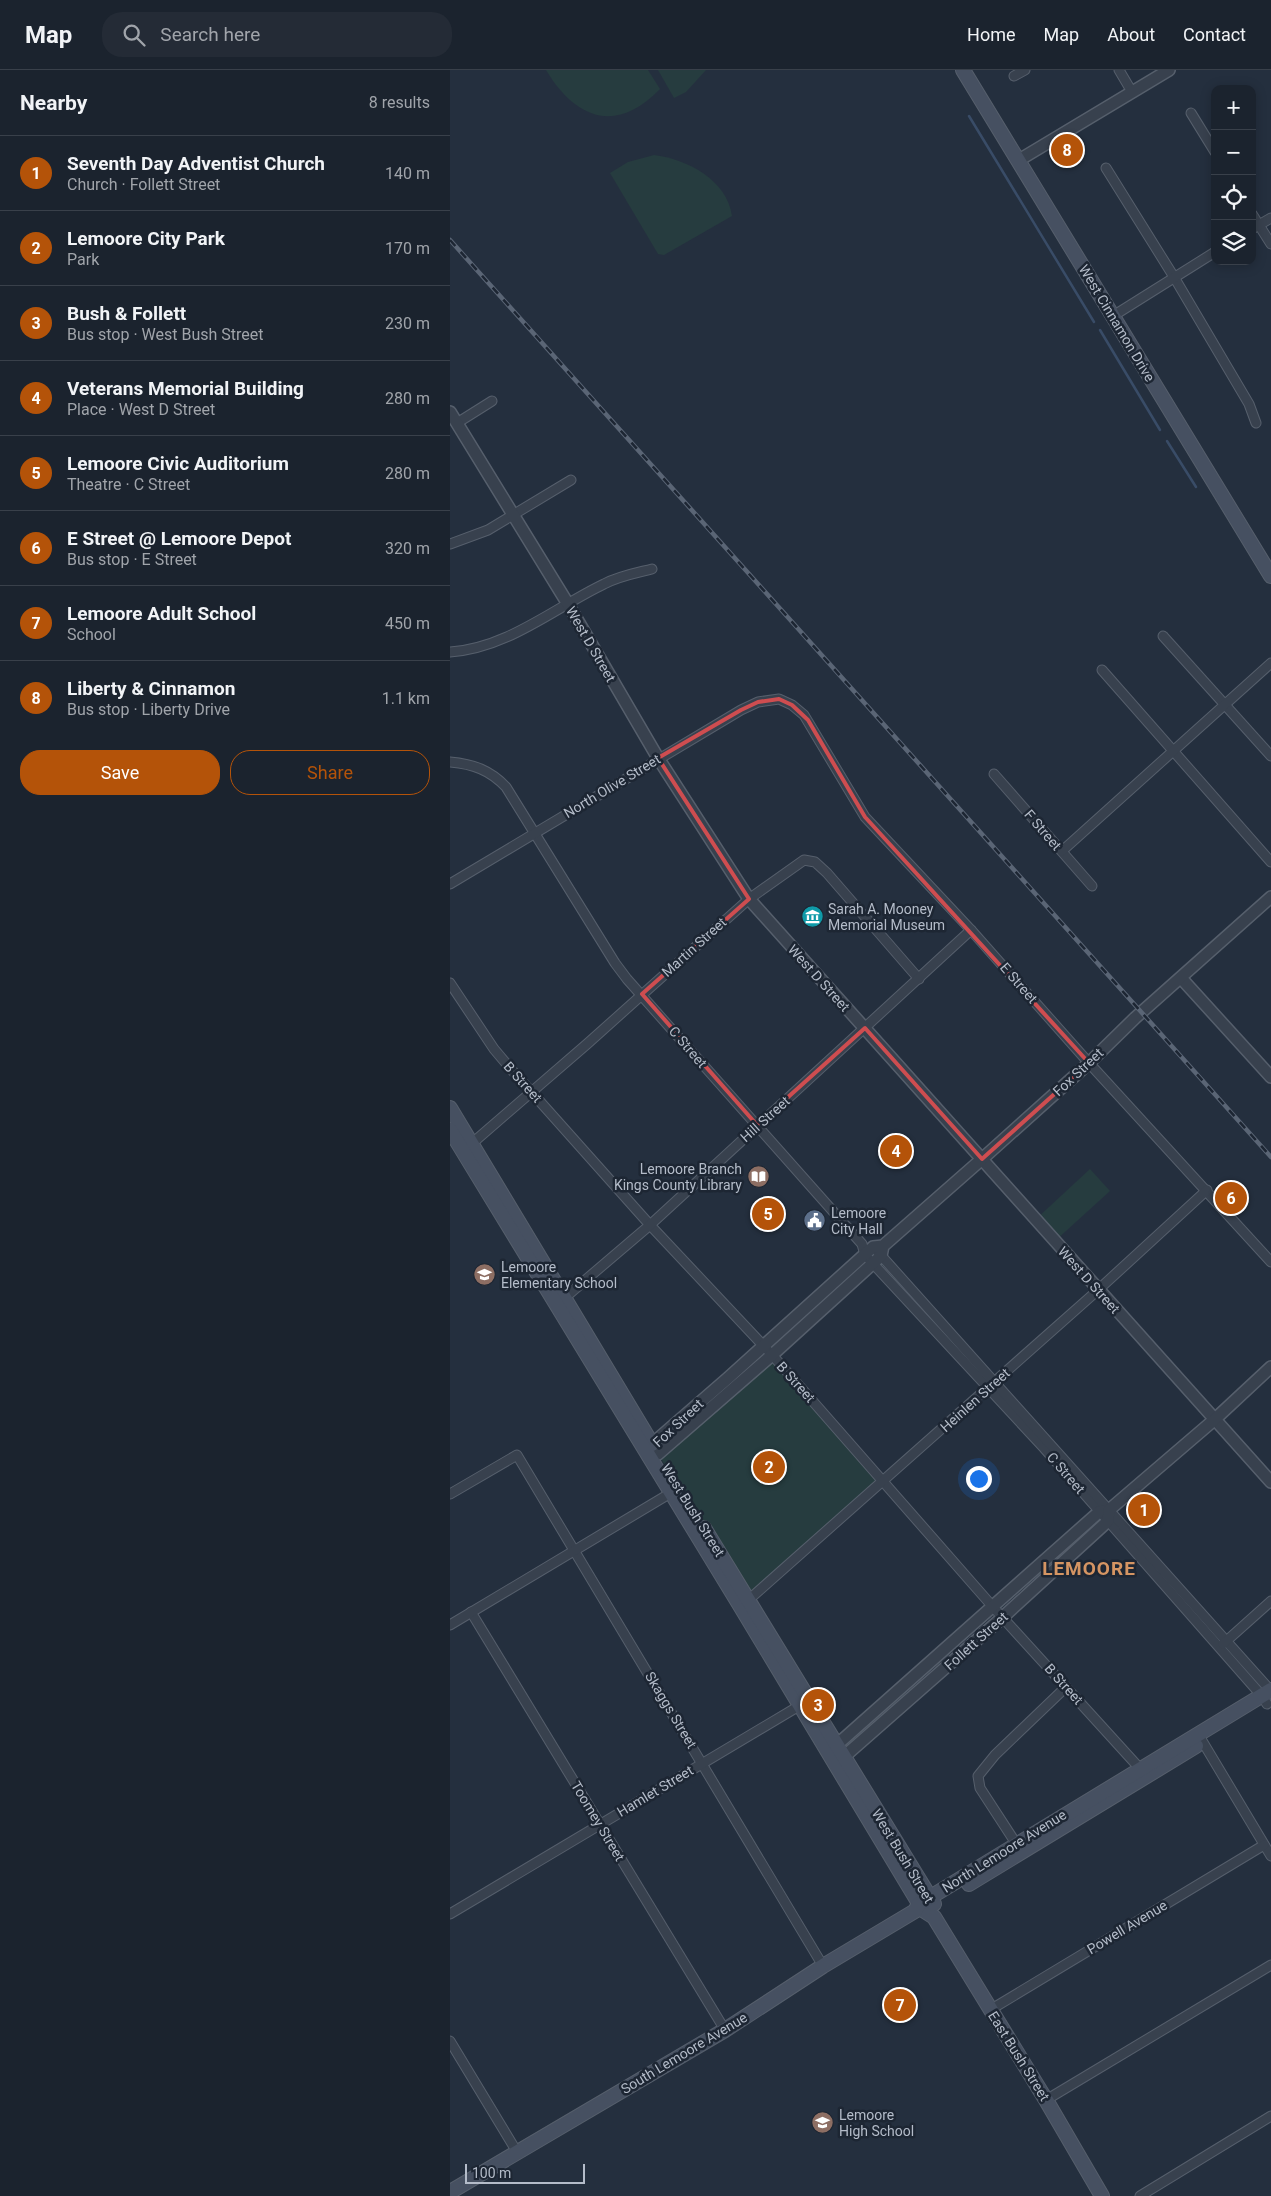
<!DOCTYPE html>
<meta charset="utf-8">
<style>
:root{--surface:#1b232e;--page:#242b36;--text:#f1f3f6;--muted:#a0a4aa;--line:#39404a;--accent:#b45309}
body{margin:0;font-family:Roboto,sans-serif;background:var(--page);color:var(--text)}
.controls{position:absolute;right:15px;top:15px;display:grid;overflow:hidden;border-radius:10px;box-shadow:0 2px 12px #0003}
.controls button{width:45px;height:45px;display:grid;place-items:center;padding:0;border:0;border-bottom:1px solid var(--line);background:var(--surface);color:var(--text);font:25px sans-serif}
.scale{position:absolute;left:15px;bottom:12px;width:120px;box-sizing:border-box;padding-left:5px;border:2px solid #b4bcc9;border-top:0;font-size:14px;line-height:18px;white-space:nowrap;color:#b4bcc9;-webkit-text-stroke:4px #1d2633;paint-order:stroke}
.you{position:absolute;left:528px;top:1408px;width:18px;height:18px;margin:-12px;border:4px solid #fff;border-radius:50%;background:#1a73e8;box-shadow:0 0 0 8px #1a73e833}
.badge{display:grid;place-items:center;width:32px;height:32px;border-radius:50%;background:var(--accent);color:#fff;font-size:16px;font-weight:700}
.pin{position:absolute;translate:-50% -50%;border:2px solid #fff;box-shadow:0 1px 5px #0006}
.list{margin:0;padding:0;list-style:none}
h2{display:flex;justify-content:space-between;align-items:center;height:65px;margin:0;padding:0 20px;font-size:21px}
h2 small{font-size:16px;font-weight:400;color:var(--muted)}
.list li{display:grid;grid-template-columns:32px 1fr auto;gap:15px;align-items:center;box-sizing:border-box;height:75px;padding:0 20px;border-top:1px solid var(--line)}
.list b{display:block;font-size:19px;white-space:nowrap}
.list p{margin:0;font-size:16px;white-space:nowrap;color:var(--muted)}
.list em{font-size:16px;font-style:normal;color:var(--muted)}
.actions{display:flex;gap:10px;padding:15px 20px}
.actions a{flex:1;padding:11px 0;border:1px solid var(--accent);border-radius:20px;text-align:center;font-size:18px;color:var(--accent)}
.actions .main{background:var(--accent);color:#fff}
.icon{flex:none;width:28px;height:28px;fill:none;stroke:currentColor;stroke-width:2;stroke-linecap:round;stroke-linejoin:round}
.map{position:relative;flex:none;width:821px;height:2126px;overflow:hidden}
header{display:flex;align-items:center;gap:30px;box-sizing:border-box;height:70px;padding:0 25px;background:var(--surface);border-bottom:1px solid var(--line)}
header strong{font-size:24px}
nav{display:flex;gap:28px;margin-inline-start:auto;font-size:18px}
.search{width:350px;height:45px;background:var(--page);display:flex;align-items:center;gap:12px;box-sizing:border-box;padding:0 18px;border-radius:20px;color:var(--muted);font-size:19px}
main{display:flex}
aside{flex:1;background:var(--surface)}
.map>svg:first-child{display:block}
.green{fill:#263c3f}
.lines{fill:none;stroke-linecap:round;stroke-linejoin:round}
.stream{stroke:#394c67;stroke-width:2.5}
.minor-casing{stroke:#565f6c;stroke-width:11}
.tertiary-casing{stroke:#565f6c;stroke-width:14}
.secondary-casing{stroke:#565f6c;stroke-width:16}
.minor{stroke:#38414e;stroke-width:9}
.tertiary{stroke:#38414e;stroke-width:11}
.secondary{stroke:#465061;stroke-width:14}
.rail-casing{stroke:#5a6575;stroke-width:4.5}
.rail{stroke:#1d2633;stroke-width:2.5;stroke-dasharray:8;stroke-linecap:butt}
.marked{fill:none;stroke:#ce4d50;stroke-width:4;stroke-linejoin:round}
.labels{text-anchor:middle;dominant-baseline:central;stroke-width:5;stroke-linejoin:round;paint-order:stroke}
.street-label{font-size:14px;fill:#b4bcc9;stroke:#1d2633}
.poi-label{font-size:14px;fill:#b4bcc9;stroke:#1d2633;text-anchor:start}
.district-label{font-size:19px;font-weight:bold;letter-spacing:1px;fill:#d59563;stroke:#1d2633}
</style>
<header>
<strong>Map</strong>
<div class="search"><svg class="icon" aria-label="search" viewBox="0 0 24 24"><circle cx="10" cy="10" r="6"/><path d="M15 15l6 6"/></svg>Search here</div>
<nav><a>Home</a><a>Map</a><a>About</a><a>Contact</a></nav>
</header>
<main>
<aside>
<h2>Nearby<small>8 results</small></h2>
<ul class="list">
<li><span class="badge">1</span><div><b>Seventh Day Adventist Church</b><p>Church · Follett Street</p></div><em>140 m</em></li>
<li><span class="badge">2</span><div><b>Lemoore City Park</b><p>Park</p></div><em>170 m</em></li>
<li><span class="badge">3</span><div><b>Bush &amp; Follett</b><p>Bus stop · West Bush Street</p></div><em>230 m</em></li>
<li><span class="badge">4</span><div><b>Veterans Memorial Building</b><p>Place · West D Street</p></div><em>280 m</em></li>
<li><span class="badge">5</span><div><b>Lemoore Civic Auditorium</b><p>Theatre · C Street</p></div><em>280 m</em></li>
<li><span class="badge">6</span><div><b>E Street @ Lemoore Depot</b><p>Bus stop · E Street</p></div><em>320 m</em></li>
<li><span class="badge">7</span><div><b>Lemoore Adult School</b><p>School</p></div><em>450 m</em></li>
<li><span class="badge">8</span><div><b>Liberty &amp; Cinnamon</b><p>Bus stop · Liberty Drive</p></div><em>1.1 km</em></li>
</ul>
<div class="actions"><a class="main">Save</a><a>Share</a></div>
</aside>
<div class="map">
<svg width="821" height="2126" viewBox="0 0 821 2126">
<rect width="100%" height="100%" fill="#242f3e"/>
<g class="green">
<path d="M96,0H198L210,19C167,64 126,50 96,0Z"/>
<path d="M208,0H256L236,22L224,28Z"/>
<path d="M204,85C237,89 277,110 282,146L214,185L208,184L160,103L178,92Z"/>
<path d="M640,1099L660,1121L605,1171L585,1150Z"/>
<path d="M322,1285L433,1410L298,1530L208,1384Z"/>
</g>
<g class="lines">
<g class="stream">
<path d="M519,46L644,252"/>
<path d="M650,260L710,360"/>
<path d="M717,371L746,417"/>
</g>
<defs>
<g id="minor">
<path d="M669,0L682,22"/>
<path d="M564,6L575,0"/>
<path d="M741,43L765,82"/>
<path d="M656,98L724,207L799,334L806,353"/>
<path d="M802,144L821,174"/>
<path d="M802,159L821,148"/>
<path d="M663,246L765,182"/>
<path d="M7,353L42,331"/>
<path d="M0,474L38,460L121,410"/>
<path d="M713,566L821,686"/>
<path d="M0,582C58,578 104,538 154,514C169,506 186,503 202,499"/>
<path d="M652,600L821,792"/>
<path d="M0,692C23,694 40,700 56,717L165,893L177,909L412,1174L415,1185L594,1378L812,1626L817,1634"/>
<path d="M544,704L642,816"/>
<path d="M612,781L821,593"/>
<path d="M0,814L291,640L308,632L329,629L342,635L354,645L415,747L521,860L639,993L821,1192"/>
<path d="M0,913L44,979L60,998L200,1155L324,1287L543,1537L694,1703"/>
<path d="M19,1076L137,974L299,829L354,790L365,792L377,803L469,909"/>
<path d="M427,1181L821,1621"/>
<path d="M112,1230L200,1155L521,860"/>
<path d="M0,1424L67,1385L373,1896"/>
<path d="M295,1533L648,1220L757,1120"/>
<path d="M21,1542L275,1960"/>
<path d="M0,1555L229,1418"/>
<path d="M773,1574L821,1531"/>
<path d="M748,1664L821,1786"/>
<path d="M569,1778L530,1718L528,1706L545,1685L616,1617"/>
<path d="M0,1844L354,1633"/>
<path d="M540,1940L814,1775"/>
<path d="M0,1971L67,2082"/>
<path d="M596,2030L821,1895"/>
<path d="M690,2126L821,2046"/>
</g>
<g id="tertiary">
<path d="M569,90L719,0"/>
<path d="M0,342L118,534L208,688L299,829L821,1412"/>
<path d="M731,908L821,1007"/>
<path d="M433,1176L431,1186L322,1285L208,1384L198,1385L202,1374L278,1308L423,1177L433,1176L532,1089L639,993L685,948L821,827"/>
<path d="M381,1680L649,1442L659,1440"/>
<path d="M388,1692L553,1547L658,1451L659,1440L764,1350L821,1297"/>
</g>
<g id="secondary">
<path d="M513,0L821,506"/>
<path d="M0,1038L202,1374"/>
<path d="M0,1060L291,1537L473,1840L484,1847L596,2030L652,2126"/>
<path d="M254,1458L484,1834"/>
<path d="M519,1814L746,1676"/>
<path d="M0,2122L275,1960L373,1896L465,1841L469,1834L821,1620"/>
</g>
</defs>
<use href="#minor" class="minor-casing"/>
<use href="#tertiary" class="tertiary-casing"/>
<use href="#secondary" class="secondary-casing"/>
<use href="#minor" class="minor"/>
<use href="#tertiary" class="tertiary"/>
<use href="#secondary" class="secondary"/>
<defs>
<path id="rail" d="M0,170L821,1087"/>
</defs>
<use href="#rail" class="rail-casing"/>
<use href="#rail" class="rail"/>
</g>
<path class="marked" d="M329,629L342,635L358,650L415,747L639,993L532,1089L415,958L307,1055L192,924L299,829L208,688L291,640L308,632Z"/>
<defs>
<symbol id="museum-disc" viewBox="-11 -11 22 22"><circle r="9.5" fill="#0f9aa8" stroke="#1d2633"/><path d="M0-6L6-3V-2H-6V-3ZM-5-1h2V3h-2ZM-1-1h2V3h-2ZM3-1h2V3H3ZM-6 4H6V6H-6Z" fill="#fff"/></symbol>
<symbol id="library-disc" viewBox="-11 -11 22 22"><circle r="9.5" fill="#8d6e63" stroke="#1d2633"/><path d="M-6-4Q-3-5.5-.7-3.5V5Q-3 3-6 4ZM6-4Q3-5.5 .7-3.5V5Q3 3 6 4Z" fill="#fff"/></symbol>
<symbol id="civic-disc" viewBox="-11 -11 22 22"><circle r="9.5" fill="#5c6f8a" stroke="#1d2633"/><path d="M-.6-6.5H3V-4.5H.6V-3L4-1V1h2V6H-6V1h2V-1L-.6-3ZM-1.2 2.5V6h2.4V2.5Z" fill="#fff"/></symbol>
<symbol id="school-disc" viewBox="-11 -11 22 22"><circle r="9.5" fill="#8d6e63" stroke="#1d2633"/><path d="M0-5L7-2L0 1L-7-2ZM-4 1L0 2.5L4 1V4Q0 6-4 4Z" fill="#fff"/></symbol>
</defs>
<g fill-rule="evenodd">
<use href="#museum-disc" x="350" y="834" width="25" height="25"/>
<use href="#library-disc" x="296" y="1094" width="25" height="25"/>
<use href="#civic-disc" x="352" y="1138" width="25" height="25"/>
<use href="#school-disc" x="22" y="1192" width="25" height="25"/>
<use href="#school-disc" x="360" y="2040" width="25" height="25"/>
</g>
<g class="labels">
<g class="street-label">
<text transform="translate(667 253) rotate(59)">West Cinnamon Drive</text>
<text transform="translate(141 574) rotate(60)">West D Street</text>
<text transform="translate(162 716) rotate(-31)">North Olive Street</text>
<text transform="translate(593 760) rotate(49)">F Street</text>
<text transform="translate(244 877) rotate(-42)">Martin Street</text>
<text transform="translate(369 908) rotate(48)">West D Street</text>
<text transform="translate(569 913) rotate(49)">E Street</text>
<text transform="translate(238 977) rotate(49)">C Street</text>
<text transform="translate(628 1002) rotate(-43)">Fox Street</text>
<text transform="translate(73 1012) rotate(48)">B Street</text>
<text transform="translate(315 1049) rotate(-42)">Hill Street</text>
<text transform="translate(639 1210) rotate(48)">West D Street</text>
<text transform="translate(346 1312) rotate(48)">B Street</text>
<text transform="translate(525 1330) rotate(-42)">Heinlen Street</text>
<text transform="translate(228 1353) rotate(-43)">Fox Street</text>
<text transform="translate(616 1403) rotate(49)">C Street</text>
<text transform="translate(243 1440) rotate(58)">West Bush Street</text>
<text transform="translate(526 1571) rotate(-42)">Follett Street</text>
<text transform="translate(614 1614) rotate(48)">B Street</text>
<text transform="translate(221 1640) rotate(59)">Skaggs Street</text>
<text transform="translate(205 1721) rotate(-31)">Hamlet Street</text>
<text transform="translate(148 1751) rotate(59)">Toomey Street</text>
<text transform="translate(554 1781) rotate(-32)">North Lemoore Avenue</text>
<text transform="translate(453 1786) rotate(59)">West Bush Street</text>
<text transform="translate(677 1857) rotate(-31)">Powell Avenue</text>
<text transform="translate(234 1983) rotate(-31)">South Lemoore Avenue</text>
<text transform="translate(569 1986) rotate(58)">East Bush Street</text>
</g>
<g class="poi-label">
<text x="378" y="839">Sarah A. Mooney<tspan x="378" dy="16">Memorial Museum</tspan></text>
<text x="292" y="1099" text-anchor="end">Lemoore Branch<tspan x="292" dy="16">Kings County Library</tspan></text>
<text x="381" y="1143">Lemoore<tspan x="381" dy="16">City Hall</tspan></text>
<text x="51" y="1197">Lemoore<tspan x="51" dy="16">Elementary School</tspan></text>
<text x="389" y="2045">Lemoore<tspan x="389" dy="16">High School</tspan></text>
</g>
<g class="district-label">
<text x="639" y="1498">LEMOORE</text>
</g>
</g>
</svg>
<div class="controls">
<button>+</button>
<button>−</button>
<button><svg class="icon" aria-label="locate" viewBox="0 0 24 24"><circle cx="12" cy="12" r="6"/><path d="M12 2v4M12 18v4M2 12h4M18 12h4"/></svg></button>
<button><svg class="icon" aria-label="layers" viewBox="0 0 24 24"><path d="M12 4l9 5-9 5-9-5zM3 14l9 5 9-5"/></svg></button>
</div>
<div class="scale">100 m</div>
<div class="you"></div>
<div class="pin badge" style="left:694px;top:1440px">1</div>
<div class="pin badge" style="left:319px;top:1397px">2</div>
<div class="pin badge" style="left:368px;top:1635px">3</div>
<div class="pin badge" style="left:446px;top:1081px">4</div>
<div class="pin badge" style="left:318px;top:1144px">5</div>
<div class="pin badge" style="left:781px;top:1128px">6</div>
<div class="pin badge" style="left:450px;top:1935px">7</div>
<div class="pin badge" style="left:617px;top:80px">8</div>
</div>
</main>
